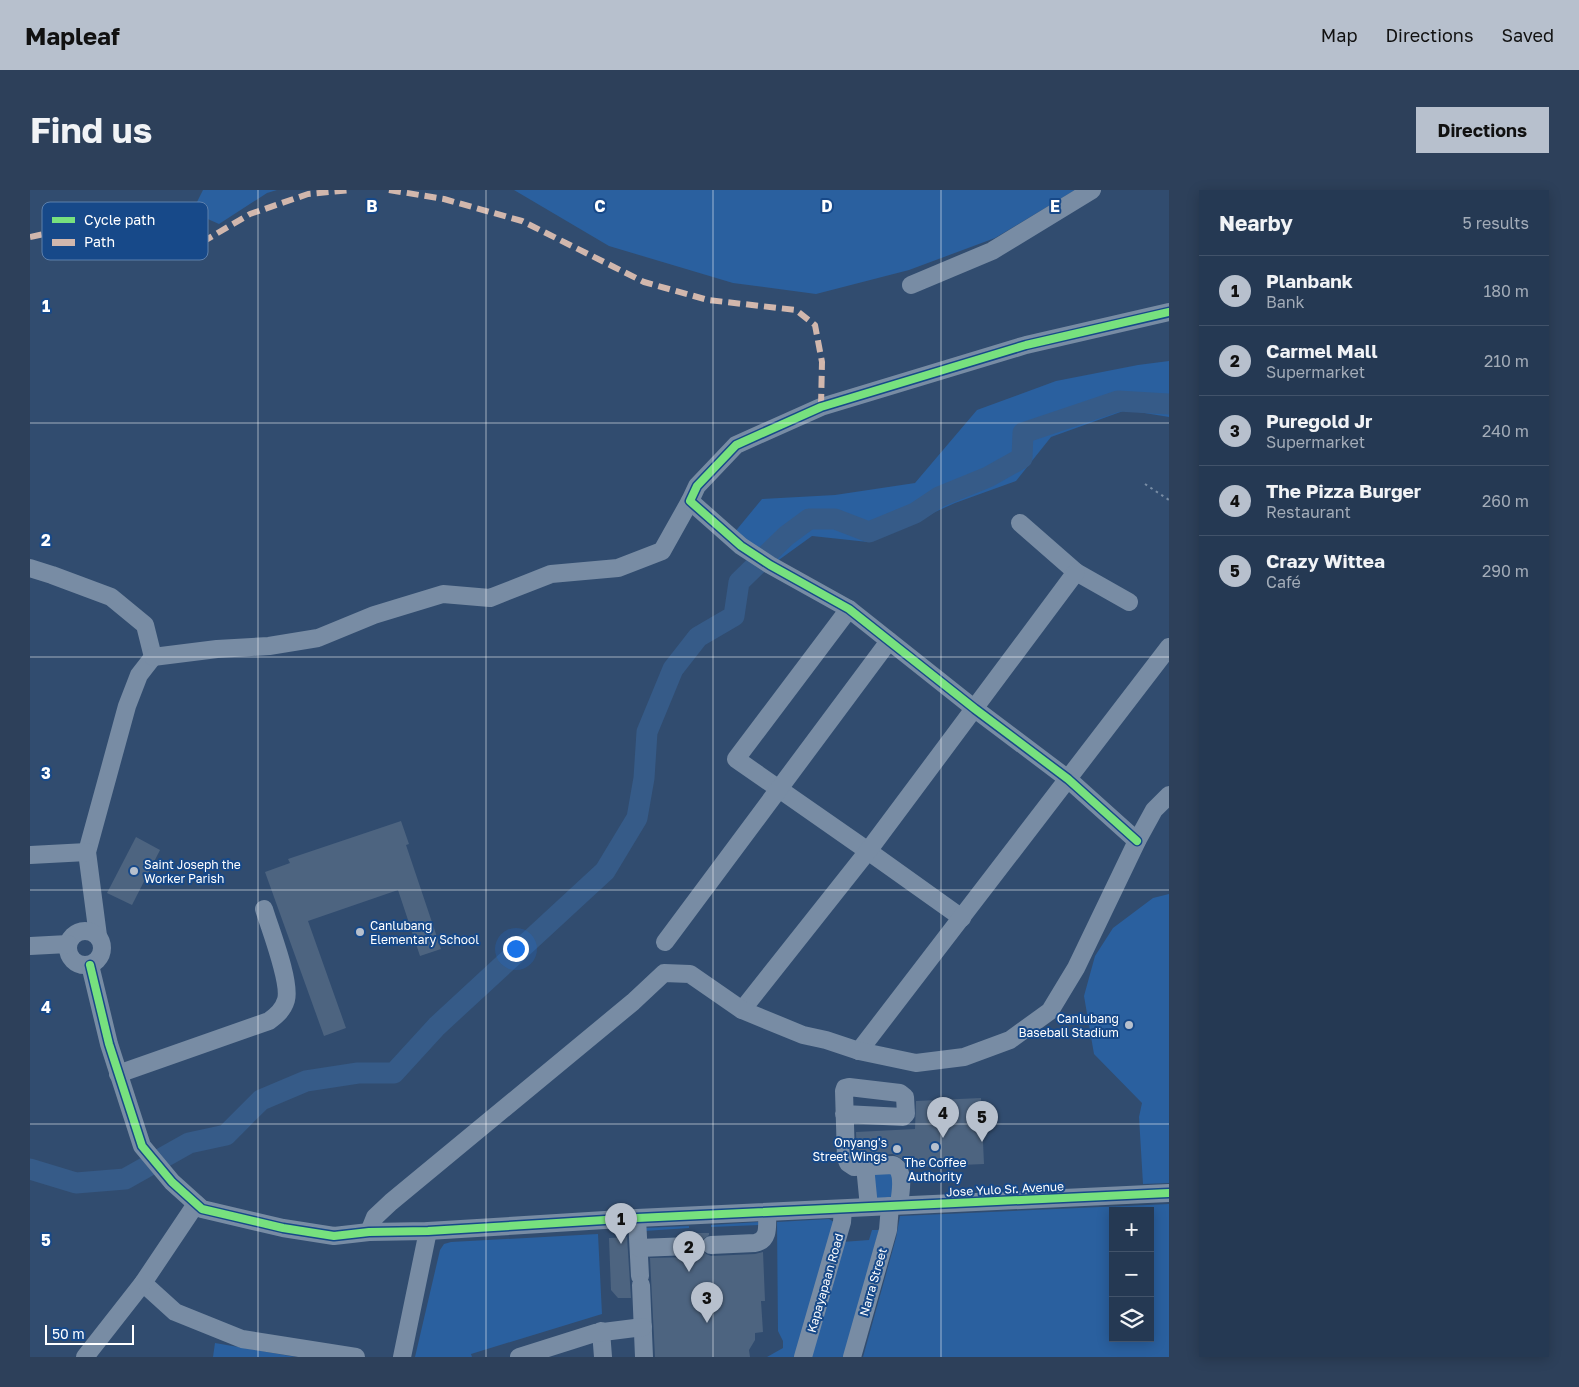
<!DOCTYPE html>
<meta charset="utf-8">
<style>
:root{--surface:#253953;--page:#2d405a;--text:#f1f3f6;--muted:#a3acb8;--line:#42536a;--accent:#b7c0cd}
body{margin:0;font-family:"Golos Text",sans-serif;background:var(--page);color:var(--text)}
.controls{position:absolute;right:15px;bottom:15px;display:grid;overflow:hidden;border-radius:0px;box-shadow:0 2px 12px #0003}
.controls button{width:45px;height:45px;display:grid;place-items:center;padding:0;border:0;border-bottom:1px solid var(--line);background:var(--surface);color:var(--text);font:25px sans-serif}
.scale{position:absolute;left:15px;bottom:12px;width:89px;box-sizing:border-box;padding-left:5px;border:2px solid #fff;border-top:0;font-size:14px;line-height:18px;white-space:nowrap;color:#fff;-webkit-text-stroke:4px #174989;paint-order:stroke}
.you{position:absolute;left:485px;top:758px;width:18px;height:18px;margin:-12px;border:4px solid #fff;border-radius:50%;background:#1a73e8;box-shadow:0 0 0 8px #1a73e833}
.badge{display:grid;place-items:center;width:32px;height:32px;border-radius:50%;background:var(--accent);color:#111;font-size:16px;font-weight:700}
.pin{position:absolute;translate:-50% -41px;filter:drop-shadow(0 1px 2px #0008)}
.pin::after{content:'';position:absolute;top:26px;width:18px;height:15px;background:inherit;clip-path:polygon(0 0,100% 0,50% 100%)}
.list{margin:0;padding:0;list-style:none}
h2{display:flex;justify-content:space-between;align-items:center;height:65px;margin:0;padding:0 20px;font-size:21px}
h2 small{font-size:16px;font-weight:400;color:var(--muted)}
.list li{display:grid;grid-template-columns:32px 1fr auto;gap:15px;align-items:center;box-sizing:border-box;height:70px;padding:0 20px;border-top:1px solid var(--line)}
.list b{display:block;font-size:19px;white-space:nowrap}
.list p{margin:0;font-size:16px;white-space:nowrap;color:var(--muted)}
.list em{font-size:16px;font-style:normal;color:var(--muted)}
.icon{flex:none;width:28px;height:28px;fill:none;stroke:currentColor;stroke-width:2;stroke-linecap:round;stroke-linejoin:round}
.map{position:relative;flex:none;width:1139px;height:1167px;overflow:hidden;border-radius:0px}
header{display:flex;align-items:center;gap:30px;box-sizing:border-box;height:70px;padding:0 25px;background:var(--accent);color:#111}
header strong{font-size:24px}
nav{display:flex;gap:28px;margin-inline-start:auto;font-size:18px}
.intro{display:flex;align-items:center;justify-content:space-between;box-sizing:border-box;height:120px;padding:0 30px}
h1{margin:0;font-size:35px}
.button{padding:12px 22px;border-radius:0px;background:var(--accent);color:#111;font-size:18px;font-weight:700}
main{display:flex;gap:30px;padding:0 30px}
aside{flex:1;background:var(--surface);border-radius:0px;box-shadow:0 2px 12px #0003}
.map>svg:first-child{display:block}
.green{fill:#2a609f;fill-rule:evenodd}
.lines{fill:none;stroke-linecap:round;stroke-linejoin:round}
.river{stroke:#365b88;stroke-width:21}
.building{fill:#4d6480}
.path{stroke:#788ca4;stroke-width:2;stroke-dasharray:2.5 4;stroke-linecap:butt}
.minor{stroke:#788ca4;stroke-width:18}
.quiet{stroke:#d1b7ad;stroke-width:6;stroke-dasharray:12 6;stroke-linecap:butt}
.cycleway-casing{stroke:#174989;stroke-width:11}
.cycleway{stroke:#77e17e;stroke-width:8}
.grid{fill:none;stroke:#fff;stroke-width:1;stroke-opacity:0.55}
.poi-dot{fill:#b7c0cd;stroke:#174989;stroke-width:2}
.labels{text-anchor:middle;dominant-baseline:central;stroke-width:4;stroke-linejoin:round;paint-order:stroke}
.poi-label{font-size:12px;fill:#fff;stroke:#174989;text-anchor:start}
.street-label{font-size:12px;fill:#fff;stroke:#174989}
.key{fill:#174989;stroke:#5d80ac;stroke-width:1}
.key-label{font-size:14px;fill:#fff}
.grid-label{font-size:16px;text-anchor:middle;font-weight:bold;fill:#fff;stroke:#174989;stroke-width:4;stroke-linejoin:round;paint-order:stroke}
</style>
<header>
<strong>Mapleaf</strong>
<nav><a>Map</a><a>Directions</a><a>Saved</a></nav>
</header>
<div class="intro"><h1>Find us</h1><a class="button">Directions</a></div>
<main>
<div class="map">
<svg width="1139" height="1167" viewBox="0 0 1139 1167">
<rect width="100%" height="100%" fill="#314c6f"/>
<g class="green">
<path d="M173,0H247L237,3L189,34L162,22Z"/>
<path d="M484,0H1045L965,48L879,80L786,104L703,93L579,56Z"/>
<path d="M1139,171V227L1096,220L1021,247L986,291L925,313L838,352L782,346L746,372L704,343L732,309L805,305L885,293L947,220L1026,191L1108,175Z"/>
<path d="M1139,704V993L1113,994L1109,927L1112,913L1064,864L1054,806L1065,766L1083,738L1123,708Z"/>
<path d="M851,979L865,986L862,1007L858,1009L845,1008L843,984Z"/>
<path d="M1139,1014V1167H833L866,1048L870,1026ZM1083,1021H1120V1148H1083Z"/>
<path d="M799,1029L804,1032L767,1167H737L753,1158V1151L748,1141L747,1032Z"/>
<path d="M729,1032V1035L681,1037V1035Z"/>
<path d="M659,1036V1038L614,1041V1038Z"/>
<path d="M842,1040H849L814,1167H780L812,1052L839,1050Z"/>
<path d="M568,1044L572,1124L441,1164L442,1167H385L410,1060L414,1054L421,1052Z"/>
<path d="M185,1153L266,1167H183Z"/>
</g>
<g class="lines">
<path class="river" d="M0,979L46,993L95,989L159,953L196,945L231,910L276,891L328,883H364L407,836L575,681L607,628L614,588L617,542L643,479L668,447L704,426L709,392L756,346L779,329H805L839,342L885,323L909,307L958,287L992,268L993,243L1088,211L1139,214"/>
</g>
<g class="building">
<path d="M371,631L379,654L376,655L411,759L390,766L368,700L278,731L316,838L294,846L235,682L260,673L258,669Z"/>
<path d="M106,647L130,660L102,715L77,703Z"/>
<path d="M951,908L954,974L886,977V970L875,971L863,964L827,966L826,942L885,939L886,911Z"/>
<path d="M661,1043H679V1045L672,1050L670,1055L669,1050L661,1046Z"/>
<path d="M597,1047L601,1108H588L581,1100L579,1048Z"/>
<path d="M671,1056L676,1064L681,1066L725,1064L733,1062L735,1111H731L733,1142L725,1143V1150L719,1160L720,1167H625L620,1068L661,1067L666,1065Z"/>
</g>
<g class="lines">
<path class="path" d="M1115,294L1139,310"/>
<g class="minor">
<path d="M881,95L962,61L1062,0"/>
<path d="M990,333L1046,382L1099,412"/>
<path d="M0,378L22,385L81,407L115,435L123,467L109,485L97,516L57,662L68,746"/>
<path d="M819,419L706,569L838,661L932,728"/>
<path d="M123,467L187,459L239,456L288,448L344,425L413,404L460,408L521,384L588,378L632,361L660,311"/>
<path d="M1107,651L1038,589L945,519L819,419L740,375L711,356L660,311L667,296L706,255L791,217L996,155L1139,122"/>
<path d="M0,665L57,662"/>
<circle cx="55" cy="758" r="17"/>
<path d="M635,752L859,451"/>
<path d="M0,756L38,754"/>
<path d="M60,775L79,854L112,956L142,992L172,1019L253,1038L304,1046L339,1042L398,1041L607,1028L1139,1003"/>
<path d="M712,820L838,661L1046,382"/>
<path d="M829,861L1139,457"/>
<path d="M88,884L239,831C247,825 253,820 256,810C261,792 240,739 234,719"/>
<path d="M814,924L873,927L876,924L875,907L870,903L819,897L815,898L814,901L816,968L818,973L824,977L863,975C876,981 870,1004 869,1015"/>
<path d="M835,976L839,1017"/>
<path d="M607,1028L610,1086"/>
<path d="M339,1042L345,1027L361,1012L603,812L634,783L660,784L712,820L773,845L796,850L829,861L886,873L934,867L980,850L1020,821L1046,778L1107,651L1124,620L1139,605"/>
<path d="M681,1055L725,1053C740,1050 737,1035 737,1022"/>
<path d="M609,1058L660,1056"/>
<path d="M113,1093L145,1122L212,1149L326,1167"/>
<path d="M611,1095L614,1167"/>
<path d="M571,1141L573,1167"/>
<path d="M55,1167L113,1093L166,1014"/>
<path d="M372,1167L398,1041"/>
<path d="M489,1167L565,1143L613,1137"/>
<path d="M773,1167L812,1032L813,1019"/>
<path d="M822,1167L858,1040L860,1016"/>
</g>
<g class="quiet">
<path d="M359,0L414,9L492,31L614,92L678,110L766,120L785,135L792,172L791,217"/>
<path d="M0,47L52,36L115,51L152,64L220,24L278,4L322,0"/>
</g>
<defs>
<g id="cycleway">
<path d="M1107,651L1038,589L945,519L819,419L740,375L711,356L660,311L667,296L706,255L791,217L996,155L1139,122"/>
<path d="M60,775L79,854L112,956L142,992L172,1019L253,1038L304,1046L339,1042L398,1041L607,1028L1139,1003"/>
</g>
</defs>
<use href="#cycleway" class="cycleway-casing"/>
<use href="#cycleway" class="cycleway"/>
</g>
<path class="grid" d="M228,0V1167M456,0V1167M683,0V1167M911,0V1167M0,233H1139M0,467H1139M0,700H1139M0,934H1139"/>
<g class="poi-dot">
<circle cx="104" cy="681" r="5"/>
<circle cx="330" cy="742" r="5"/>
<circle cx="1099" cy="835" r="5"/>
<circle cx="905" cy="957" r="5"/>
<circle cx="867" cy="959" r="5"/>
</g>
<g class="labels">
<g class="poi-label">
<text x="114" y="674">Saint Joseph the<tspan x="114" dy="14">Worker Parish</tspan></text>
<text x="340" y="735">Canlubang<tspan x="340" dy="14">Elementary School</tspan></text>
<text x="1089" y="828" text-anchor="end">Canlubang<tspan x="1089" dy="14">Baseball Stadium</tspan></text>
<text x="857" y="952" text-anchor="end">Onyang's<tspan x="857" dy="14">Street Wings</tspan></text>
<text x="905" y="972" text-anchor="middle">The Coffee<tspan x="905" dy="14">Authority</tspan></text>
</g>
<g class="street-label">
<text transform="translate(975 999) rotate(-3)">Jose Yulo Sr. Avenue</text>
<text transform="translate(843 1092) rotate(-74)">Narra Street</text>
<text transform="translate(795 1093) rotate(-74)">Kapayapaan Road</text>
</g>
</g>
<rect x="12" y="12" width="166" height="58" rx="8" class="key"/>
<rect x="22" y="27" width="23" height="6" fill="#77e17e"/>
<rect x="22" y="49" width="23" height="7" fill="#d1b7ad"/>
<g class="key-label">
<text x="54" y="35">Cycle path</text>
<text x="54" y="57">Path</text>
</g>
<g class="grid-label">
<text x="342" y="22">B</text>
<text x="570" y="22">C</text>
<text x="797" y="22">D</text>
<text x="1025" y="22">E</text>
<text x="16" y="122">1</text>
<text x="16" y="356">2</text>
<text x="16" y="589">3</text>
<text x="16" y="823">4</text>
<text x="16" y="1056">5</text>
</g>
</svg>
<div class="controls">
<button>+</button>
<button>−</button>
<button><svg class="icon" aria-label="layers" viewBox="0 0 24 24"><path d="M12 4l9 5-9 5-9-5zM3 14l9 5 9-5"/></svg></button>
</div>
<div class="scale">50 m</div>
<div class="you"></div>
<div class="pin badge" style="left:591px;top:1054px">1</div>
<div class="pin badge" style="left:659px;top:1082px">2</div>
<div class="pin badge" style="left:677px;top:1133px">3</div>
<div class="pin badge" style="left:913px;top:948px">4</div>
<div class="pin badge" style="left:952px;top:952px">5</div>
</div>
<aside>
<h2>Nearby<small>5 results</small></h2>
<ul class="list">
<li><span class="badge">1</span><div><b>Planbank</b><p>Bank</p></div><em>180 m</em></li>
<li><span class="badge">2</span><div><b>Carmel Mall</b><p>Supermarket</p></div><em>210 m</em></li>
<li><span class="badge">3</span><div><b>Puregold Jr</b><p>Supermarket</p></div><em>240 m</em></li>
<li><span class="badge">4</span><div><b>The Pizza Burger</b><p>Restaurant</p></div><em>260 m</em></li>
<li><span class="badge">5</span><div><b>Crazy Wittea</b><p>Café</p></div><em>290 m</em></li>
</ul>
</aside>
</main>
